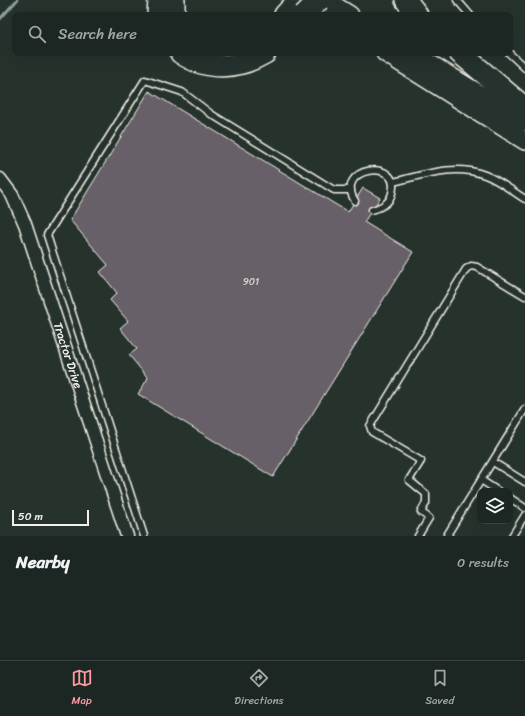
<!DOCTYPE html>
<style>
:root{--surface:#1c2622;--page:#252e2a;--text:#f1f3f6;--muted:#a0a5a5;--line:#3a4340;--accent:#ff9aa2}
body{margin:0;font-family:Sriracha,sans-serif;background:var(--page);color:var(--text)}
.controls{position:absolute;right:12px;bottom:12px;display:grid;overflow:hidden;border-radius:8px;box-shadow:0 4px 16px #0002}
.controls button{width:36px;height:36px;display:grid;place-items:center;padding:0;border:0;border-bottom:1px solid var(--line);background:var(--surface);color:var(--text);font:20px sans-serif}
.scale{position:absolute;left:12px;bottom:10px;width:77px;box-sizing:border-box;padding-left:4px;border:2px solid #f4f1e8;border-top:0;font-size:11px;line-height:14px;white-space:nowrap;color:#f4f1e8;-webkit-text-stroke:3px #26332d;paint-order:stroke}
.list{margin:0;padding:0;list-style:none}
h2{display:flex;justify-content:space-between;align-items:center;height:52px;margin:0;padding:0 16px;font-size:17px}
h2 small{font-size:13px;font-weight:400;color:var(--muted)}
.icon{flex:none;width:22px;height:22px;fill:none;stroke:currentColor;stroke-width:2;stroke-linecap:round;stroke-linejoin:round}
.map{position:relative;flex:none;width:525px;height:536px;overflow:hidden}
.search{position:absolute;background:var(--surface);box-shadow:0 4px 16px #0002;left:12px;right:12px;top:12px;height:44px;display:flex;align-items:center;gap:10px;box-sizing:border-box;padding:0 14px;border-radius:8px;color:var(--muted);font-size:15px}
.sheet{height:124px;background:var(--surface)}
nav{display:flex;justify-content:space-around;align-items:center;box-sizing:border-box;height:56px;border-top:1px solid var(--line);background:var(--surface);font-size:11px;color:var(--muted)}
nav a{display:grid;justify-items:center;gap:2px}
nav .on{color:var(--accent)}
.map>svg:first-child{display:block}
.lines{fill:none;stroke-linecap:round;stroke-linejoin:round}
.stream{stroke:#909fa2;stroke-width:3}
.building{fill:#686068;stroke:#f4f1e8}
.service-casing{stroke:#f4f1e8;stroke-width:9}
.minor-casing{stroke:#f4f1e8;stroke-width:15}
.secondary-casing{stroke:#f4f1e8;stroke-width:20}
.motorway-casing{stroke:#f4f1e8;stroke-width:24}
.service{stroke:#26332d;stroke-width:6}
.minor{stroke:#26332d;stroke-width:12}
.secondary{stroke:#26332d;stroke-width:17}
.motorway{stroke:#26332d;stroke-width:21}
.motorway-bridge-casing{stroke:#f4f1e8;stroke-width:24;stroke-linecap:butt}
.motorway-bridge{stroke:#26332d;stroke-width:21}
.labels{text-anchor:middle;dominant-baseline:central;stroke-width:4;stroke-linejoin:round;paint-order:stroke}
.number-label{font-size:10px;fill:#d1cdc8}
.street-label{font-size:12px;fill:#f4f1e8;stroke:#26332d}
</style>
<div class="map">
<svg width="525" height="536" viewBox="0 0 525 536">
<rect width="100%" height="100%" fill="#26332d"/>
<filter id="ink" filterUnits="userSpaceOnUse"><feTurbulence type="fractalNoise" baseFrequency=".025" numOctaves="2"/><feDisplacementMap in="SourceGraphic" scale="8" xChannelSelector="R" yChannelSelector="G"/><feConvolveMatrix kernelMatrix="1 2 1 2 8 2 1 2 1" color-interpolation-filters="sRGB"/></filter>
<g filter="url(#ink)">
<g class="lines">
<path class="stream" d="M0,19L17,0"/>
</g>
<path class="building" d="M149,91L348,212L363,188L380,198L364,222L413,252L273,477L138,394L148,378L129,355L137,349L120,328L128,321L110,300L117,293L100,272L108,265L70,220Z"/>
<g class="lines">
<defs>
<g id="service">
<path d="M457,0L470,15"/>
<path d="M509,53L525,68"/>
<path d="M393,182C423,175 455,163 485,175C499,180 512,191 525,199"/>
<path d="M355,201C333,167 402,157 392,193C390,203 382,207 372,210"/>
<path d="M493,462L525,482"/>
<path d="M481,480L498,491"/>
<path d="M510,498L525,508"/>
<path d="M144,536L47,235L145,80L182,92L211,114L334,190H351"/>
<path d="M418,536L429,518L421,512L426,503V494L409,480L421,461L372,432L370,426L466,269L471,266L477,267L525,296"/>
<path d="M449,536L447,535L525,409"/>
<path d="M512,536L525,515"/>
</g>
<g id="minor">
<path id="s1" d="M0,179L12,195L25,224L127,536"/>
</g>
<g id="secondary">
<path d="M326,0L350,15"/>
<path d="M303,1L325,15"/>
<path d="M385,53L525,141"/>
<path d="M413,53L525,122"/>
</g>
<g id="motorway">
<path d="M174,0V15"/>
<path d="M406,0L417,15"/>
<path d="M158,15L159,0"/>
<path d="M285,15L299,0"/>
<path d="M181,53C207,71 238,69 265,53"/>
<path d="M460,53L525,108"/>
</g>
</defs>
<use href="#service" class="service-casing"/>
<use href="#minor" class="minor-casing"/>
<use href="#secondary" class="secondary-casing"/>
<use href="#motorway" class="motorway-casing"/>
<use href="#service" class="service"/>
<use href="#minor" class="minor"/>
<use href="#secondary" class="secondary"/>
<use href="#motorway" class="motorway"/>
<defs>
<path id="motorway-bridge" d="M304,15L319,0"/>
</defs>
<use href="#motorway-bridge" class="motorway-bridge-casing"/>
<use href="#motorway-bridge" class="motorway-bridge"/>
</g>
</g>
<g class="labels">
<g class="number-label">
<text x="251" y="282">901</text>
</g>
<g class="street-label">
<text stroke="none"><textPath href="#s1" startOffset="190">Tractor Drive</textPath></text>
</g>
</g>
</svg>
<div class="controls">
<button><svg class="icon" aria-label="layers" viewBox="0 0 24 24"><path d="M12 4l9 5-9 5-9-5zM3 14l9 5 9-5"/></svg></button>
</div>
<div class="scale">50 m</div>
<div class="search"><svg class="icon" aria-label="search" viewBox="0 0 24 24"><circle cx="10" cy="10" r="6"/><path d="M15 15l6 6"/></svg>Search here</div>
</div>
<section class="sheet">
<h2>Nearby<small>0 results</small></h2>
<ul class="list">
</ul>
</section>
<nav>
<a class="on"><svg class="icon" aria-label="map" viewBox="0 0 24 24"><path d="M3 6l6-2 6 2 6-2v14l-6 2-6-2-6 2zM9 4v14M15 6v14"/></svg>Map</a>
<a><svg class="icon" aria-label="directions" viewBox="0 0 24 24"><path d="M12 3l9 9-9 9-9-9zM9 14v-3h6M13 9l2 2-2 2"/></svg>Directions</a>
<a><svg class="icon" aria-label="saved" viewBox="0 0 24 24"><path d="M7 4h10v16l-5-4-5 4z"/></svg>Saved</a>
</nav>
